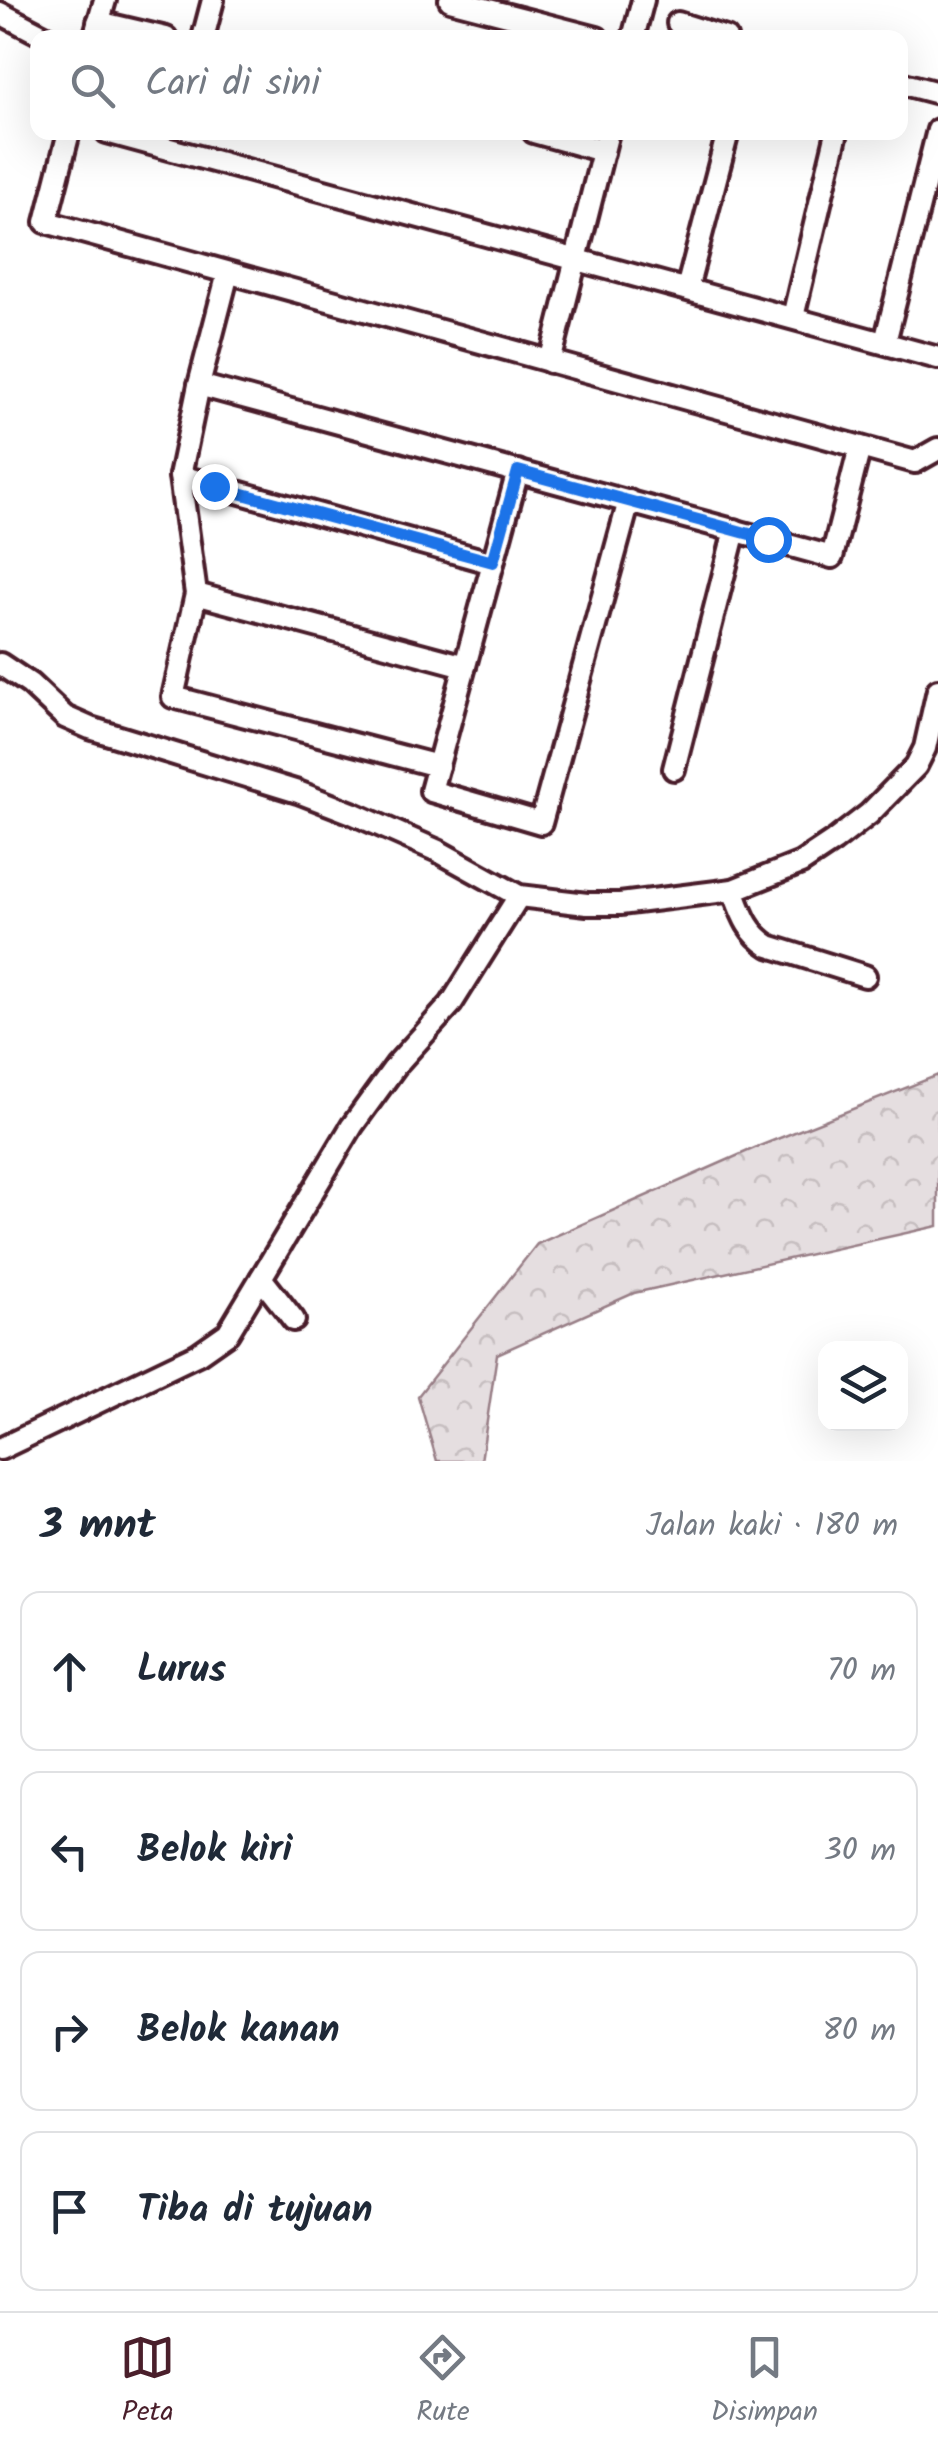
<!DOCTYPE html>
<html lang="id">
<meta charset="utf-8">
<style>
:root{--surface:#fff;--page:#f6f6f7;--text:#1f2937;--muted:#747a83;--line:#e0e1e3;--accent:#4a1f2b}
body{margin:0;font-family:Kalam,sans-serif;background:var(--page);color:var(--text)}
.controls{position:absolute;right:30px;bottom:30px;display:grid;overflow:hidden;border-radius:20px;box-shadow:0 10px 40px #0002}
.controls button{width:90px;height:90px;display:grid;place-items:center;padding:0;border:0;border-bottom:2px solid var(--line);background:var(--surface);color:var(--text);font:50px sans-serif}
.stop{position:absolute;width:30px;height:30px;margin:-22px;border:8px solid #1a73e8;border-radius:50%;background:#fff}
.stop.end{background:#1a73e8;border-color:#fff;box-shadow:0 2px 10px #0008}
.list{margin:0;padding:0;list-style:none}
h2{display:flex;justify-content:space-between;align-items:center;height:130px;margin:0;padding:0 40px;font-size:42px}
h2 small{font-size:32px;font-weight:400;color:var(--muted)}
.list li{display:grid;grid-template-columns:65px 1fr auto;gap:30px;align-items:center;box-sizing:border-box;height:160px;margin:0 20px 20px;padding:0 20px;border:2px solid var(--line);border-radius:20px}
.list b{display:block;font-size:38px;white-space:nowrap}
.list em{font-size:32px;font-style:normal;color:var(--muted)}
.icon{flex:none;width:55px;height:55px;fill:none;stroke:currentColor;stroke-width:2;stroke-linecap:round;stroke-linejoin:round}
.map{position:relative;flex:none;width:938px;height:1461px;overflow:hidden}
.search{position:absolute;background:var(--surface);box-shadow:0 10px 40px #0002;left:30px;right:30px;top:30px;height:110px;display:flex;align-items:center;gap:25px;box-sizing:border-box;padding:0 35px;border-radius:20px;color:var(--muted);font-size:38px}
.sheet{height:850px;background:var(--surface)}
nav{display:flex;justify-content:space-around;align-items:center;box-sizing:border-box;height:140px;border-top:2px solid var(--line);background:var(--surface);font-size:28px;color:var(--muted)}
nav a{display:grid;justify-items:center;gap:5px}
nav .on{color:var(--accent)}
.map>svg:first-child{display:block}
.forest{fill:url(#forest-crowns);stroke:#987e86;stroke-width:2.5}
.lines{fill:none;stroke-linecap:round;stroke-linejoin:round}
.street-casing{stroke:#4a1f2b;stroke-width:28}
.street{stroke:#fff;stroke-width:20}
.route{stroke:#1a73e8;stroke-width:12}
</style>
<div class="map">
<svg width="938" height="1461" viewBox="0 0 938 1461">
<defs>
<pattern id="forest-crowns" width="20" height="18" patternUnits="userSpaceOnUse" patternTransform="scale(2.5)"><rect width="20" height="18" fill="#e5dee0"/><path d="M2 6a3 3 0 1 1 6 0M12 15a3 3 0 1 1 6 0" fill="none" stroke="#c6bec0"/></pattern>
</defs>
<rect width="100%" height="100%" fill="#fff"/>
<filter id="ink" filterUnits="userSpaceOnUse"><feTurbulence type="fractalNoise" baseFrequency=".01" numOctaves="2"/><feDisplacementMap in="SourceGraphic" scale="20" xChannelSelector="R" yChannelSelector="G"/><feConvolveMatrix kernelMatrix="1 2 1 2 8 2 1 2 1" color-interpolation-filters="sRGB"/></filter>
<g filter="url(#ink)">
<path class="forest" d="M938,1075V1226L634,1293L497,1354L481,1461H437L418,1396L537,1244L757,1147Z"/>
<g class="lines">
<defs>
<g id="street">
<path d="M450,0L597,38"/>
<path d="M0,13L48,38"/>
<path d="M98,22L166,38"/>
<path d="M678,23L726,38"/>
<path d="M94,38L105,0"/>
<path d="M203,38L213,0"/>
<path d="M633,38L643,0"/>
<path d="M900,83L938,93"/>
<path d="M69,132L46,222L915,462L938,449"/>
<path d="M107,132L938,358"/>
<path d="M534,132L603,151"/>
<path d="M228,273L199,385L180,476L196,594L173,697L438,766"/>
<path d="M687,289L728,132"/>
<path d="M793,317L837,132"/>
<path d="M885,342L938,130"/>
<path d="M550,362L608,132"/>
<path d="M199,385L832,557L860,447"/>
<path d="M518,471L431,791L541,823L629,501"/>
<path d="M180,476L493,563"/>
<path d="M196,594L465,666"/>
<path d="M0,664L30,684L65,717L90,728L298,792L352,813L438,851L519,896L587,904H620L733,890L801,863L834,841L869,814L916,766L925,748L938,690"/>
<path d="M674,769L735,530"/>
<path d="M733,890C742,914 747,932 769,946L865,976"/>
<path d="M261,1278L294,1320"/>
<path d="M0,1449L198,1354L228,1333L352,1126L397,1064L451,1004L519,896"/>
</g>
</defs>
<use href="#street" class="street-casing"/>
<use href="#street" class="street"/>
</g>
</g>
<g class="lines" filter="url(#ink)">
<path class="route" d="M214,486L493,562L518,471L768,539"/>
</g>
</svg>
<div class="controls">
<button><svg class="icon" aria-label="layers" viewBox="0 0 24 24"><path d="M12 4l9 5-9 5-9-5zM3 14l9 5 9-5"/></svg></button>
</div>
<div class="stop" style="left:768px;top:539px"></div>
<div class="stop end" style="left:214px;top:486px"></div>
<div class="search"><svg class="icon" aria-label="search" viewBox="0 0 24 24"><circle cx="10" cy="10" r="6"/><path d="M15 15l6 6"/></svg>Cari di sini</div>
</div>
<section class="sheet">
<h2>3 mnt<small>Jalan kaki · 180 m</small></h2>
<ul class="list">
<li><svg class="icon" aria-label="ahead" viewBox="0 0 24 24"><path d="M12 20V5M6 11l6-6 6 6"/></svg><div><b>Lurus</b></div><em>70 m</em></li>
<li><svg class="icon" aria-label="left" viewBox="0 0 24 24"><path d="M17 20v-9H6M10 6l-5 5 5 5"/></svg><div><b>Belok kiri</b></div><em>30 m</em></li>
<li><svg class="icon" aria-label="right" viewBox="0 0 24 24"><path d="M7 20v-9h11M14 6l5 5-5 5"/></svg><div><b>Belok kanan</b></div><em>80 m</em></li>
<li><svg class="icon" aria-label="arrive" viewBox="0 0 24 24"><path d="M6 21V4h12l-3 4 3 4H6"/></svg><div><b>Tiba di tujuan</b></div></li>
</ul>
</section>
<nav>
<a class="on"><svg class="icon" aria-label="map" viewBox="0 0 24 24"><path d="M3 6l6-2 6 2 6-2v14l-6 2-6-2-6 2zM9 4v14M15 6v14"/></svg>Peta</a>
<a><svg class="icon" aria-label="directions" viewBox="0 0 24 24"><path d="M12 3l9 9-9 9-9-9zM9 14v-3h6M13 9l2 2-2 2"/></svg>Rute</a>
<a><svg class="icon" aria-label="saved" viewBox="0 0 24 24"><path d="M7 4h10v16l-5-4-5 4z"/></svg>Disimpan</a>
</nav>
